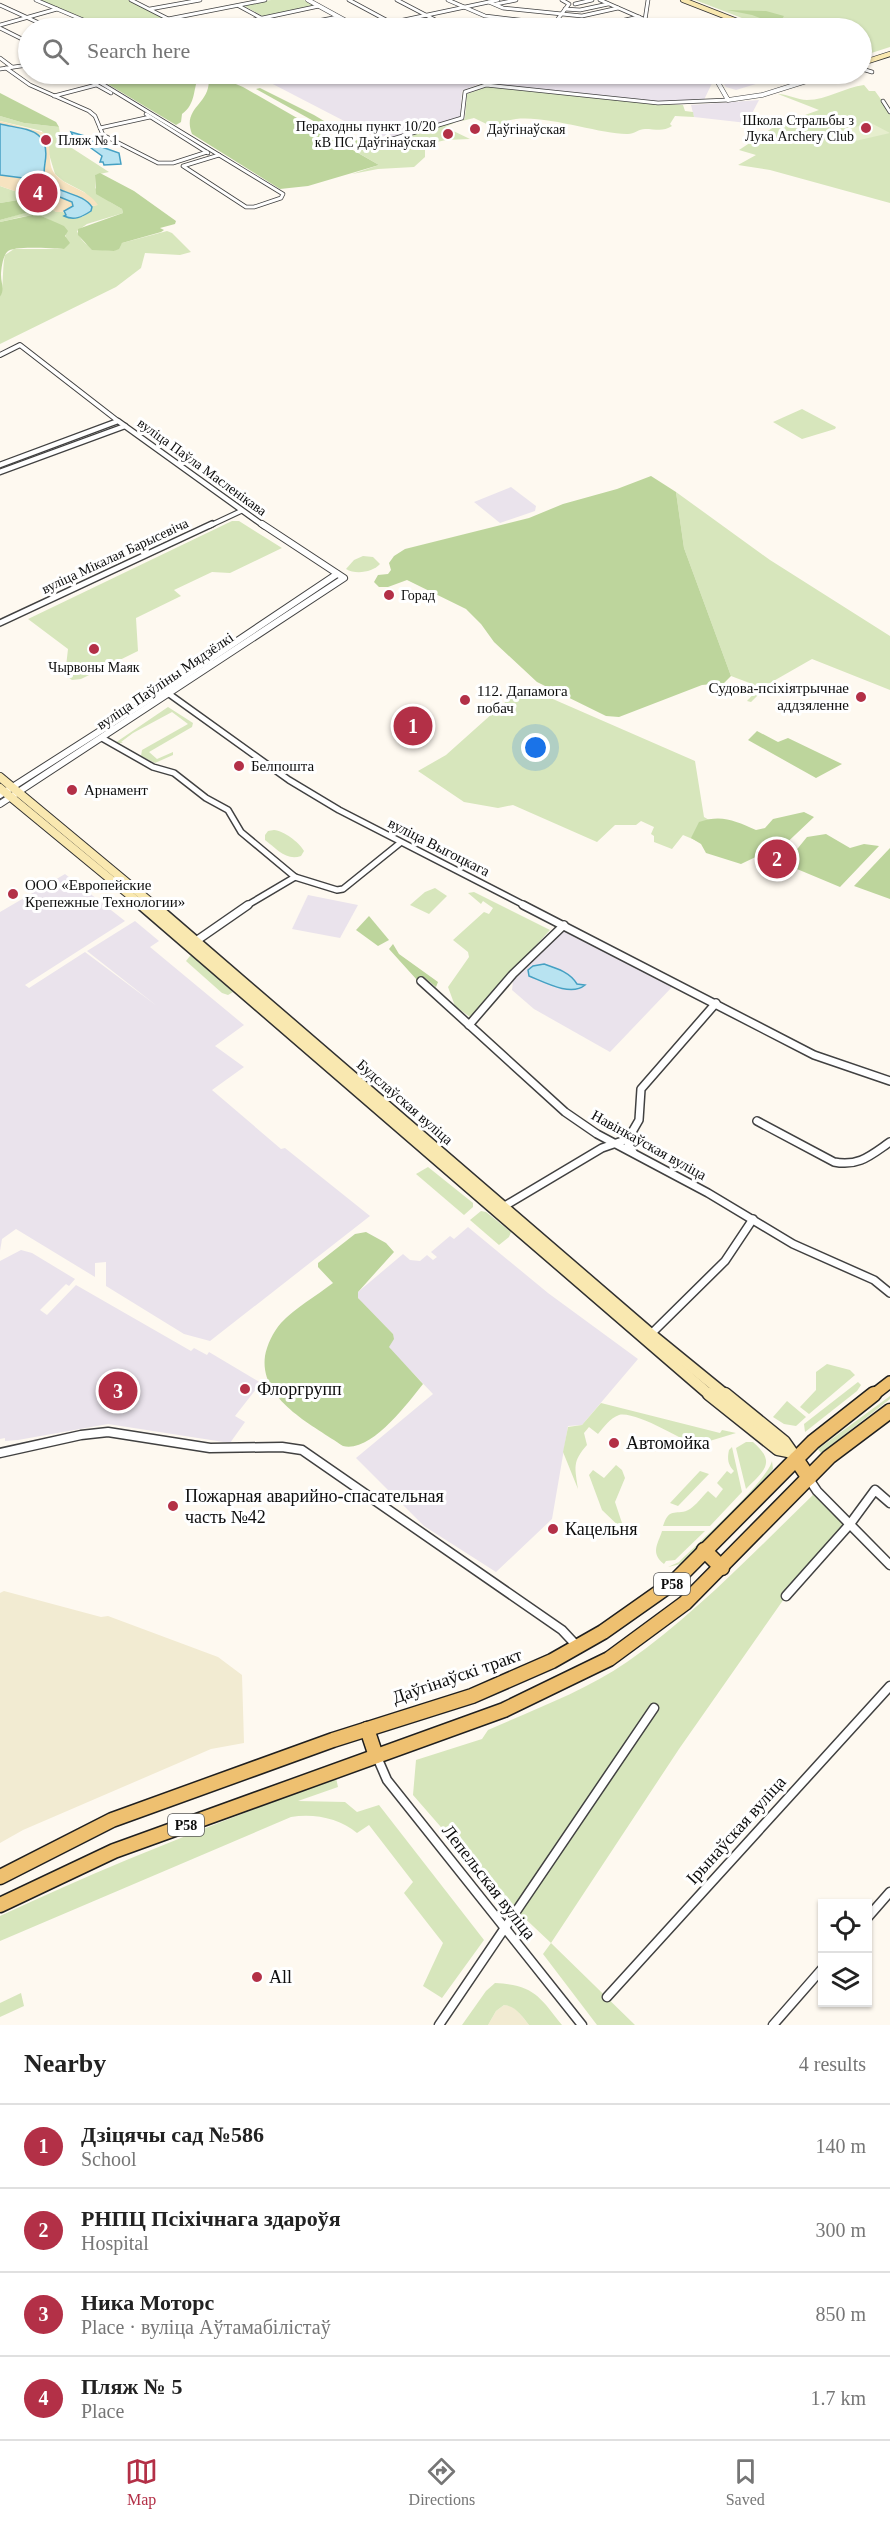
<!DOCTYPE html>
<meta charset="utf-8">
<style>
:root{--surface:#fff;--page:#f6f6f6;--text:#222;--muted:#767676;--line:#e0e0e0;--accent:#b33047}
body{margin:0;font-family:Georgia,serif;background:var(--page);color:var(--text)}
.controls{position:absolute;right:18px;bottom:18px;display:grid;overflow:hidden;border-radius:0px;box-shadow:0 2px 4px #0004}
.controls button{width:54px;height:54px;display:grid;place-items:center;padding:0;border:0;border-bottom:2px solid var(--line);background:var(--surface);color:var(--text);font:30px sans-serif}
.you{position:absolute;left:536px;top:748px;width:21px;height:21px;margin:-15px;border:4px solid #fff;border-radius:50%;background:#1a73e8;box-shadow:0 0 0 9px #1a73e833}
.badge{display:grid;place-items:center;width:39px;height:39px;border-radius:50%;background:var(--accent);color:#fff;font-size:20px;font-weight:700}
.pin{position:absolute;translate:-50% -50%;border:3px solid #fff;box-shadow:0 2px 6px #0006}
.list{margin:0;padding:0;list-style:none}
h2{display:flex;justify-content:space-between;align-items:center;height:78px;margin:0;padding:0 24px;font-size:26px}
h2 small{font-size:20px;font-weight:400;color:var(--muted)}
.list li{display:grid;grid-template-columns:39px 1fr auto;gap:18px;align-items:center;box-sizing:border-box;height:84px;padding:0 24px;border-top:2px solid var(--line)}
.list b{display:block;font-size:22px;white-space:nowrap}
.list p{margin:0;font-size:20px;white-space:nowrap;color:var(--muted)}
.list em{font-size:20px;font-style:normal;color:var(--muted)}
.icon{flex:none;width:33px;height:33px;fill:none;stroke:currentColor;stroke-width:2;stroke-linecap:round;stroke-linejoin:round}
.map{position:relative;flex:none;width:890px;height:2025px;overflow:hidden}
.search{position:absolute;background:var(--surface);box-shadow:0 2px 4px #0004;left:18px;right:18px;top:18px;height:66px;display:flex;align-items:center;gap:15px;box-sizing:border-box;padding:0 21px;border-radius:33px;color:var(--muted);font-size:22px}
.sheet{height:414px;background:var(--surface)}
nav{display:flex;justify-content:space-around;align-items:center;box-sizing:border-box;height:84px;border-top:2px solid var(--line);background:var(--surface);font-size:16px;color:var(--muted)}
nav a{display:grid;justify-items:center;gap:3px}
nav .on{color:var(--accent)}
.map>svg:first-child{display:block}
.industrial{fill:#eae3ec}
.farmland{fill:#f2ebd2}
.green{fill:#d7e6bc}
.forest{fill:#bdd59c}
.sand{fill:#f6e3c0}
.pitch{fill:#e6eecd}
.water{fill:#b8e3f1;stroke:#45a0c3;stroke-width:1.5}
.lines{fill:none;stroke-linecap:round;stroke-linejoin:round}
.minor-far4-casing{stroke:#414141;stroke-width:4.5}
.minor-far3-casing{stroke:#414141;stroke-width:6}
.minor-far2-casing{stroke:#414141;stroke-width:8}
.minor-far1-casing{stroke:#414141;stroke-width:10}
.minor-casing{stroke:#414141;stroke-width:11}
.tertiary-far2-casing{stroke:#414141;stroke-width:5}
.tertiary-far1-casing{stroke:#414141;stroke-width:7}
.tertiary-casing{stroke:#414141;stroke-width:8}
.secondary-far3-casing{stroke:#303030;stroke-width:6}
.secondary-far2-casing{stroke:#303030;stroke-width:10}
.secondary-far1-casing{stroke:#303030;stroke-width:13}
.secondary-casing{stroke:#303030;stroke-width:15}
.primary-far1-casing{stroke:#1f1f1f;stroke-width:14}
.primary-casing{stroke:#1f1f1f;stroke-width:17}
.minor-far4{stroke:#fff;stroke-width:3}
.minor-far3{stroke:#fff;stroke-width:4}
.minor-far2{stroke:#fff;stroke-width:5}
.minor-far1{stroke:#fff;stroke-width:7}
.minor{stroke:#fff;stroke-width:8}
.tertiary-far2{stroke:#fff;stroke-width:4}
.tertiary-far1{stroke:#fff;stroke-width:4.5}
.tertiary{stroke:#fff;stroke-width:6}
.secondary-far3{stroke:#f9e8b0;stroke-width:4.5}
.secondary-far2{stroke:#f9e8b0;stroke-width:8}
.secondary-far1{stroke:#f9e8b0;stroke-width:10}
.secondary{stroke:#f9e8b0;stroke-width:12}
.primary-far1{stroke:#eec070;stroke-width:11}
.primary{stroke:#eec070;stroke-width:14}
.poi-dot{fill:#b33047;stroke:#fff;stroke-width:2}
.labels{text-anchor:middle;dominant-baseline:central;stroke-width:6;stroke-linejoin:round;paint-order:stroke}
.far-poi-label{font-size:14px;fill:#0e0e0e;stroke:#fff;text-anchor:start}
.far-street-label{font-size:14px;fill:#0e0e0e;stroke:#fff}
.shield{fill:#fff;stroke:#565656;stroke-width:1.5}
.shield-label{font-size:14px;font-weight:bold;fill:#0e0e0e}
.street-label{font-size:15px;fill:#0e0e0e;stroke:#fff}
.poi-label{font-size:15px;fill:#0e0e0e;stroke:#fff;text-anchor:start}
.near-poi-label{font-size:18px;fill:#0e0e0e;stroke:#fff;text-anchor:start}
.near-street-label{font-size:18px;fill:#0e0e0e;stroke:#fff}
</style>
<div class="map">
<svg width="890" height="2025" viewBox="0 0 890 2025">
<rect width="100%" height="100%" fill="#fef9f0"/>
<g class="industrial">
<path d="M321,74H662L714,79L703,102H662L481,83L462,91L460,118L393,138L388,135L377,138L265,80Z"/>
<path d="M717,74H770L779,77L736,90L726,87Z"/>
<path d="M759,100L747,123L694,117L691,105Z"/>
<path d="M511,487L536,506L535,511L500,523L474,502Z"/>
<path d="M65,874L125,921L25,985L29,988L85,952L157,1006L87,951L135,921L159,941L150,947L244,1025L215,1046L244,1067L212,1090L281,1149L285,1148L370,1216L210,1341L184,1334L106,1286V1262L95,1263V1277L16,1229L2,1239L0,1251V912Z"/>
<path d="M308,895L358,905L340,938L292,929Z"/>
<path d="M561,930L672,987L610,1052L534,1009L512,990L513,981Z"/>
<path d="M468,1227L548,1293L638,1359L582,1425L568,1426L552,1519L496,1572L424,1526L356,1458L433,1394L388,1347L393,1334L362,1303L358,1298V1292L403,1254L410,1260L420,1261L427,1255L433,1260L437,1257L431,1252L450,1236L454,1239Z"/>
<path d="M21,1250L32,1253L75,1279L69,1286L66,1284L40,1310L47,1315L76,1285L191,1351L194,1348L207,1355L209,1352L261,1383L235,1416L245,1422L230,1443L108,1424L18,1440L5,1441V1438L0,1439V1261Z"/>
</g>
<g class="farmland">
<path d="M4,1591L101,1617L108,1616L218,1657L242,1675L244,1743L211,1749L23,1830L0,1843V1593Z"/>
<path d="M504,2005L511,2006L518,2011L529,2025H488L496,2011Z"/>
</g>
<g class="green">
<path d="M40,0H128L183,28H106Z"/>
<path d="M271,0H304L314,6L264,17L243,5Z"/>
<path d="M695,0H890V47L862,56V28H768Z"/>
<path d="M864,85L869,91H875L890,112V203L770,170L738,165L756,155L739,150L777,125L819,110L778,94C788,94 797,100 807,100C827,100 845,87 864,85Z"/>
<path d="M489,86L654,104L683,105L685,111L693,112L694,117L675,116L670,124L672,126C663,132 656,129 645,129C639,129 634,134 628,134C597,135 524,106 499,125V130L474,118L462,121L465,118L467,94Z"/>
<path d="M0,116L24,123L59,127L61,141L109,172L95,175V188L110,202L122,209L123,213L87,224L77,231C84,249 98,250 114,251L122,243L167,231L172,233L191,252L180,255L145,253L141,268L116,287L0,344V297C4,290 2,267 5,255L14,249H64L66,233C41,208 31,215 0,222V220L34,210L35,203L18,200L0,203V186L35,198L56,212H63L66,215L64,216L82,217L91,211L92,206L97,205L84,192L63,181L55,174L42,131L0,121Z"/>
<path d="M452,122L454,123L445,127L470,139L446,140L428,144L425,150V157L414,167L378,169L352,174L379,165L355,151L374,145L381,148L399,144L393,139Z"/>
<path d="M802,409L836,427L835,429L802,439L773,422Z"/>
<path d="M676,492L770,560L890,636V690L812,659L770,683L751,702L747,701L760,687L731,676L684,548Z"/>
<path d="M232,521H239L282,548L230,573L212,572L174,590L181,596L136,618L138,651L81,679L72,680L65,675L68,649L28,619Z"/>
<path d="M363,556L373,557L380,564C373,572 356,575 346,569L354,560Z"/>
<path d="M523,686L695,761L704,817L716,824L702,843L683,835L672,849L654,842V836L651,834L654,827L641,821L636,825H615L597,842L513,805L498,808L464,802L418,771L446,755Z"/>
<path d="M168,707L193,723L192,727L149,752L157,759L173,752V755L155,763L141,756L142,750L188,724L172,712L133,733L121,742L123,743H115Z"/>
<path d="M274,830C284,831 299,842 304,851L301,856C286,861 277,849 265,840V835L268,831Z"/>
<path d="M435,888L447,896L429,914L410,905L425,892Z"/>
<path d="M474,892L550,930L470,1017L455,1006L448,987L469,957L468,952L453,940L484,912L489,914L493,908L483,901L481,904L468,893Z"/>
<path d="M190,956H194L233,992L228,995L222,993L186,961Z"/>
<path d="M428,1167L473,1203V1207L464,1215L416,1174Z"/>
<path d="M481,1211L486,1212L511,1232L509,1237L499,1245L470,1220Z"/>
<path d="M827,1364L850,1370L855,1375L809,1414L800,1407L816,1390V1372Z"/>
<path d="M858,1382L861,1385L857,1391L805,1432L804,1424Z"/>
<path d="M890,1396V1399L821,1453L818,1449Z"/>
<path d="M787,1401L806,1417L796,1426L784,1424L773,1417Z"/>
<path d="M601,1403L720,1433L722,1430L736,1433L703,1443L699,1448C683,1440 636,1411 619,1415C610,1418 604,1427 598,1434L589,1427L584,1433L587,1445C572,1462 575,1467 578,1489L563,1452L568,1427L582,1425Z"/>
<path d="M746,1442H753C777,1463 764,1470 746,1489L736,1448Z"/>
<path d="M732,1447L742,1492L710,1526H663C670,1505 677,1517 690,1509C696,1505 702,1497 708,1491L716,1498L723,1489L717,1483L727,1471L731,1474L734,1471C728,1465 727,1459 729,1450Z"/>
<path d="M772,1461L773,1469L763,1481L681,1564L668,1567L679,1562C698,1543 768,1480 772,1461Z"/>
<path d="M616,1465L622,1470L625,1478L615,1502L625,1532L602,1510L589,1475L593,1470L604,1478Z"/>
<path d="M700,1471L709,1474L678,1506L670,1503Z"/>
<path d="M817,1491L850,1524L786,1596L679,1749L551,1943L635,2025H597L543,1954L551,1943L501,1896L413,1795L416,1760L482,1739L488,1730C535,1709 585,1691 627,1662C697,1613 756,1550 817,1491Z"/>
<path d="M662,1531H705L675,1560L666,1561L664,1564C650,1553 658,1544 662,1531Z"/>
<path d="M336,1778L338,1787L298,1801L345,1802L357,1812L379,1805L484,1940L442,1998L423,1986L443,1943L404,1893L413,1882L369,1825L357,1833C340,1818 313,1813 291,1817L0,1941V1916C110,1864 222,1821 336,1778Z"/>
<path d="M495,1983C534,1985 539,1996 562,2025H529C522,2016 516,2006 504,2005L496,2011L488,2025H462L486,1991Z"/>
<path d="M21,1993L24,2006L0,2017V2003Z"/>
</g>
<g class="forest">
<path d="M727,10L766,11L784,16L778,25L752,15Z"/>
<path d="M91,74H199C193,89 196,104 182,114L181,122L176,125Z"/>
<path d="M212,74L243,87L379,165L308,186L280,189L192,134C181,106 214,104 208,75Z"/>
<path d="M260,88L314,115L366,146L362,148L256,89Z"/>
<path d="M0,93L56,122L59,127L24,123L0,116Z"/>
<path d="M100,173L134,191L176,221L175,224L160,228L164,230L161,232L122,243L119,249L114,251L92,250L78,235V229L123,213L122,209L96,194L95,175Z"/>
<path d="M18,200L31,201L37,208L29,212L0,220V203Z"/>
<path d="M37,214L64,226L68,231L65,236L70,243L64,249C53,249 14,245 7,252C3,256 1,269 1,275C1,284 5,289 0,297V222Z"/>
<path d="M651,476L676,492L684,548L731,676L724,683L702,685L619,717L606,716L537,682L494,642L481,624L466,609L407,580L388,587H379L374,582L378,575L388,574L391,570L389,563L394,556L405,549L529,518L563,504L617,489Z"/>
<path d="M757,731L778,742L788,738L842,764L816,778L748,740Z"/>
<path d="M804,812L814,817L777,852L768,851L741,864L706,853L701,844L691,838L699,822C722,814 735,821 756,830L765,828L773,819Z"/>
<path d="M826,834L850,848L864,844L879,846L840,887L785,864L807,837Z"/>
<path d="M890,848V899L854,886Z"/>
<path d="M369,916L389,940L378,946L356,930Z"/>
<path d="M393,944L399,954L438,982L436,987L424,977L417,980L389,949Z"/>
<path d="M366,1232L386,1243L394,1252L358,1292V1298L393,1334L394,1339L389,1347L423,1384C407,1404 371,1453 343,1446C313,1425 259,1400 265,1356C267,1345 273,1332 281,1323C295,1308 316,1296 333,1283L318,1267V1263L355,1234Z"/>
</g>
<g class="sand">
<path d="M0,121L45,133C53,145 46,164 55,174C67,188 88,189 98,205L92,206L85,200L56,187L47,180L44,172L46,160L44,141C34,128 15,127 0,124Z"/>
<path d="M0,175L23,178L38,188L69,200L74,205L63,212H56L35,198L0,186Z"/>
</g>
<path class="pitch" d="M871,123L890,133L851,142L843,137L835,139L827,134Z"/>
<g class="water">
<path d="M0,124C26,130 51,128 45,163C44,170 43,175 48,181C59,195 82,192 92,207L91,211C82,217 74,221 64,216L66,215L64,211L73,206L72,202L38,188L23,178L0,175Z"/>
<path d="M71,132L88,137L99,146L119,153L121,164L104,165L103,162H100L102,156L91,148L85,141L70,139L73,136Z"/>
<path d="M544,964C556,968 570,972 577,984L585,985C571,997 544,982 529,976L528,970L533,966Z"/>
</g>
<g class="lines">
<defs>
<g id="minor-far4">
<path d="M36,0L102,28"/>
<path d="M131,0L186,28"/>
<path d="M349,0L401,28"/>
<path d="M397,0L441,23L488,28"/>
<path d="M448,0L485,16L588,28L639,17"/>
<path d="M600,0L664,28"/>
<path d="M489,2L503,8L582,16L618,8"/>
<path d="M496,4L516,0"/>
<path d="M575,4L592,0"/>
<path d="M0,5L50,28"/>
<path d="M239,6L261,18"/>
<path d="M150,9L200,0"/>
<path d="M565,9L580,10L608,4"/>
<path d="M168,19L265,0"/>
<path d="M645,20L648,0"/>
<path d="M0,25L57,9"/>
<path d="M0,28L28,42"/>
<path d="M216,28L319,6"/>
<path d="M281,28L338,17"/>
<path d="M366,28L498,0"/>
<path d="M551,28L569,4L562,0"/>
<path d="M0,58L12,67"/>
<path d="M6,68L30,85L89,111L95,116L103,135L158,163H173L207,152"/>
<path d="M0,69L28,65"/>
<path d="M862,69L872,72"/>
<path d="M77,74L111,93"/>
<path d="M86,74L219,155"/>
<path d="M269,79L267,77L274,74"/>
<path d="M54,96L96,85"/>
<path d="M883,101L890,112"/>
<path d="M146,114L208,153"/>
<path d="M100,128L150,117"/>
<path d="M376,144L462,118L465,92L486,85L658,103L728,100"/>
<path d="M219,155L283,194L281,198L254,207H246L183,166Z"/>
</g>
<g id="minor-far3">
<path d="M0,355L20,345L118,421"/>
<path d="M209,526L241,511"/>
</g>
<g id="minor-far2">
<path d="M0,623L212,524"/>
<path d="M165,691L289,780L339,810L526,906"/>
<path d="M102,738L153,767L174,773L206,798L228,810L241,832L295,877L337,890L343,889L400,843"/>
<path d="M246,906L295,877"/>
</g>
<g id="minor-far1">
<path d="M523,905L814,1055L890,1081"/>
<path d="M196,941L248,905"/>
<path d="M421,981L565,1112L597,1134L708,1193L793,1244L874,1280L890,1293"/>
<path d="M469,1025L513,974L564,925"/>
<path d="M757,1121L834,1162C859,1167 871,1155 890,1142"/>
<path d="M633,1152L628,1145V1139L639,1120L641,1089L716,1003"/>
<path d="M503,1207L602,1148L628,1139"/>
<path d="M651,1334L725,1261L753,1219"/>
</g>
<g id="minor">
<path d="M0,1453L81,1435L108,1432L210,1448L282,1447L302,1450L562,1630L577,1646"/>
<path d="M809,1479L817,1491L890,1565"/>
<path d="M786,1596L850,1524L875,1490L890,1503"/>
<path d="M377,1757L387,1780L582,2025"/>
<path d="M868,1917L890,1892"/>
<path d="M607,1997L890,1686"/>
<path d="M439,2025L654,1708"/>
<path d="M773,2025L822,1969"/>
</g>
<g id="tertiary-far2">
<path d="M308,0L359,28"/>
<path d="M671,74L716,79L728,100L762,95L829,74"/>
</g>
<g id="tertiary-far1">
<path d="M0,465L118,421L264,526"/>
<path d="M0,472L125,426"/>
</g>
<g id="tertiary">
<path d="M0,795L164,690L337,574"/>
<path d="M0,804L344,578L262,524"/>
</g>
<g id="secondary-far3">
<path d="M683,0L755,28"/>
<path d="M862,63L890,54"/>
</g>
<g id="secondary-far2">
<path d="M0,777L155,906"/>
<path d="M0,788L143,906"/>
</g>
<g id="secondary-far1">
<path d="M142,905L711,1396"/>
<path d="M153,905L651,1334L727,1396"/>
</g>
<g id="secondary">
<path d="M709,1394L778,1449L788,1451"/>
<path d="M725,1394L784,1442L796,1459"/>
</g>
<path id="primary-far1" d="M872,1396L890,1382"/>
<g id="primary">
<path d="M796,1459L809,1478"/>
<path d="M704,1550L722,1568"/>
<path d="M367,1729L376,1756"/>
<path d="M0,1877L112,1820L333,1740L472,1696L552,1661L603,1632L674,1582L813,1442L874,1394"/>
<path d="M0,1905L114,1851L504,1710L609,1659L685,1603L829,1457L890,1411"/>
</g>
</defs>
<use href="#minor-far4" class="minor-far4-casing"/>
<use href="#minor-far3" class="minor-far3-casing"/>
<use href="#minor-far2" class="minor-far2-casing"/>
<use href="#minor-far1" class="minor-far1-casing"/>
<use href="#minor" class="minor-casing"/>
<use href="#tertiary-far2" class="tertiary-far2-casing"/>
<use href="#tertiary-far1" class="tertiary-far1-casing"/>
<use href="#tertiary" class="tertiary-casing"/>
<use href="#secondary-far3" class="secondary-far3-casing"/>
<use href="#secondary-far2" class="secondary-far2-casing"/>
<use href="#secondary-far1" class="secondary-far1-casing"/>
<use href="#secondary" class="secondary-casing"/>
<use href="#primary-far1" class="primary-far1-casing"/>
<use href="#primary" class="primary-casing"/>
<use href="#minor-far4" class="minor-far4"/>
<use href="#minor-far3" class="minor-far3"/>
<use href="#minor-far2" class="minor-far2"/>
<use href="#minor-far1" class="minor-far1"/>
<use href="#minor" class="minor"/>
<use href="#tertiary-far2" class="tertiary-far2"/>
<use href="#tertiary-far1" class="tertiary-far1"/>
<use href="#tertiary" class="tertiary"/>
<use href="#secondary-far3" class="secondary-far3"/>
<use href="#secondary-far2" class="secondary-far2"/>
<use href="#secondary-far1" class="secondary-far1"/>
<use href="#secondary" class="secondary"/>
<use href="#primary-far1" class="primary-far1"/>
<use href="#primary" class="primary"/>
</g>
<g class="poi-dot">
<circle cx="866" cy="128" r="6"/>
<circle cx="475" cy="129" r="6"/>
<circle cx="448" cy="134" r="6"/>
<circle cx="46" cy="140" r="6"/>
<circle cx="389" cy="595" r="6"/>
<circle cx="94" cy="649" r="6"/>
<circle cx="861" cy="697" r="6"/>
<circle cx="465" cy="700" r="6"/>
<circle cx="239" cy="766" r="6"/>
<circle cx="72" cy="790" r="6"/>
<circle cx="13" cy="894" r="6"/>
<circle cx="245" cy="1389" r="6"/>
<circle cx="614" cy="1443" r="6"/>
<circle cx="173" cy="1506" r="6"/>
<circle cx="553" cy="1529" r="6"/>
<circle cx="257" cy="1977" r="6"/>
</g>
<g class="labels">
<g class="far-poi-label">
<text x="854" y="120" text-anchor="end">Школа Стральбы з<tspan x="854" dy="16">Лука Archery Club</tspan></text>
<text x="436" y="126" text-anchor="end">Пераходны пункт 10/20<tspan x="436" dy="16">кВ ПС Даўгінаўская</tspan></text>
<text x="487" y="129">Даўгінаўская</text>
<text x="58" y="140">Пляж № 1</text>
<text x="401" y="595">Горад</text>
<text x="94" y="667" text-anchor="middle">Чырвоны Маяк</text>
</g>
<g class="far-street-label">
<text transform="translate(202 467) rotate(36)">вуліца Паўла Масленікава</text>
<text transform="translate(115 556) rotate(-25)">вуліца Мікалая Барысевіча</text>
</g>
<g class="shield">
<rect x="654" y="1573" width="36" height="22" rx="4.5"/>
<rect x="168" y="1814" width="36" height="22" rx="4.5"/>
</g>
<g class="shield-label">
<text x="672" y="1584">Р58</text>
<text x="186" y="1825">Р58</text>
</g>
<g class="street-label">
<text transform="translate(165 681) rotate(-34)">вуліца Паўліны Мядзёлкі</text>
<text transform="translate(439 847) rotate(27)">вуліца Выгоцкага</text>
<text transform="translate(405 1102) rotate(41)">Будслаўская вуліца</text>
<text transform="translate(649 1145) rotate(29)">Навінкаўская вуліца</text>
</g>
<g class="poi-label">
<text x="849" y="688" text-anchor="end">Судова-псіхіятрычнае<tspan x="849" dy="17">аддзяленне</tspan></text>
<text x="477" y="691">112. Дапамога<tspan x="477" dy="17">побач</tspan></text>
<text x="251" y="766">Белпошта</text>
<text x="84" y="790">Арнамент</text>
<text x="25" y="885">ООО «Европейские<tspan x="25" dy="17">Крепежные Технологии»</tspan></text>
</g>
<g class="near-poi-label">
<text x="257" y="1389">Флоргрупп</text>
<text x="626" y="1443">Автомойка</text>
<text x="185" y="1496">Пожарная аварийно-спасательная<tspan x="185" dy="21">часть №42</tspan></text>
<text x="565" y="1529">Кацельня</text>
<text x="269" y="1977">All</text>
</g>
<g class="near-street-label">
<text transform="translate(457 1676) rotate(-19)">Даўгінаўскі тракт</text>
<text transform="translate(736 1830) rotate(-48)">Ірынаўская вуліца</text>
<text transform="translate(489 1882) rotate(52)">Лепельская вуліца</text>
</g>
</g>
</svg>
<div class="controls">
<button><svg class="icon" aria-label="locate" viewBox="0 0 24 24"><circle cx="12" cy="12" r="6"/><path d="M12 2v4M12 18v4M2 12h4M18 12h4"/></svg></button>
<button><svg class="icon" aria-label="layers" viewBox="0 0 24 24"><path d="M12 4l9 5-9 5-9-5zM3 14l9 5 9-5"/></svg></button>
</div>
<div class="you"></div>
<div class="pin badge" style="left:413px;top:726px">1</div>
<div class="pin badge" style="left:777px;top:859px">2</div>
<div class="pin badge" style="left:118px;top:1391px">3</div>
<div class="pin badge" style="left:38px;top:193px">4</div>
<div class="search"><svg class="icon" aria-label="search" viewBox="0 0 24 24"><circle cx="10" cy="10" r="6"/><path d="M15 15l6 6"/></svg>Search here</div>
</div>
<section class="sheet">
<h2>Nearby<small>4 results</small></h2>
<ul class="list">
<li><span class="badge">1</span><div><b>Дзіцячы сад №586</b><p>School</p></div><em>140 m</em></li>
<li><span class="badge">2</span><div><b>РНПЦ Псіхічнага здароўя</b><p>Hospital</p></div><em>300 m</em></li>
<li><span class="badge">3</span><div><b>Ника Моторс</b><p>Place · вуліца Аўтамабілістаў</p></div><em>850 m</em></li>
<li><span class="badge">4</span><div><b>Пляж № 5</b><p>Place</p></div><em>1.7 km</em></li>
</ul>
</section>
<nav>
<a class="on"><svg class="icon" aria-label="map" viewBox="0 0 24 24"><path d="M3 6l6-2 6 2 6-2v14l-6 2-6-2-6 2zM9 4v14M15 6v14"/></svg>Map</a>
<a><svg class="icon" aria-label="directions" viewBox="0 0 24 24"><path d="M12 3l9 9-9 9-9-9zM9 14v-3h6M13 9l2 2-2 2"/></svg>Directions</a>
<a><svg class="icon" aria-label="saved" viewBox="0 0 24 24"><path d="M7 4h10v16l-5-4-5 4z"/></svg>Saved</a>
</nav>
